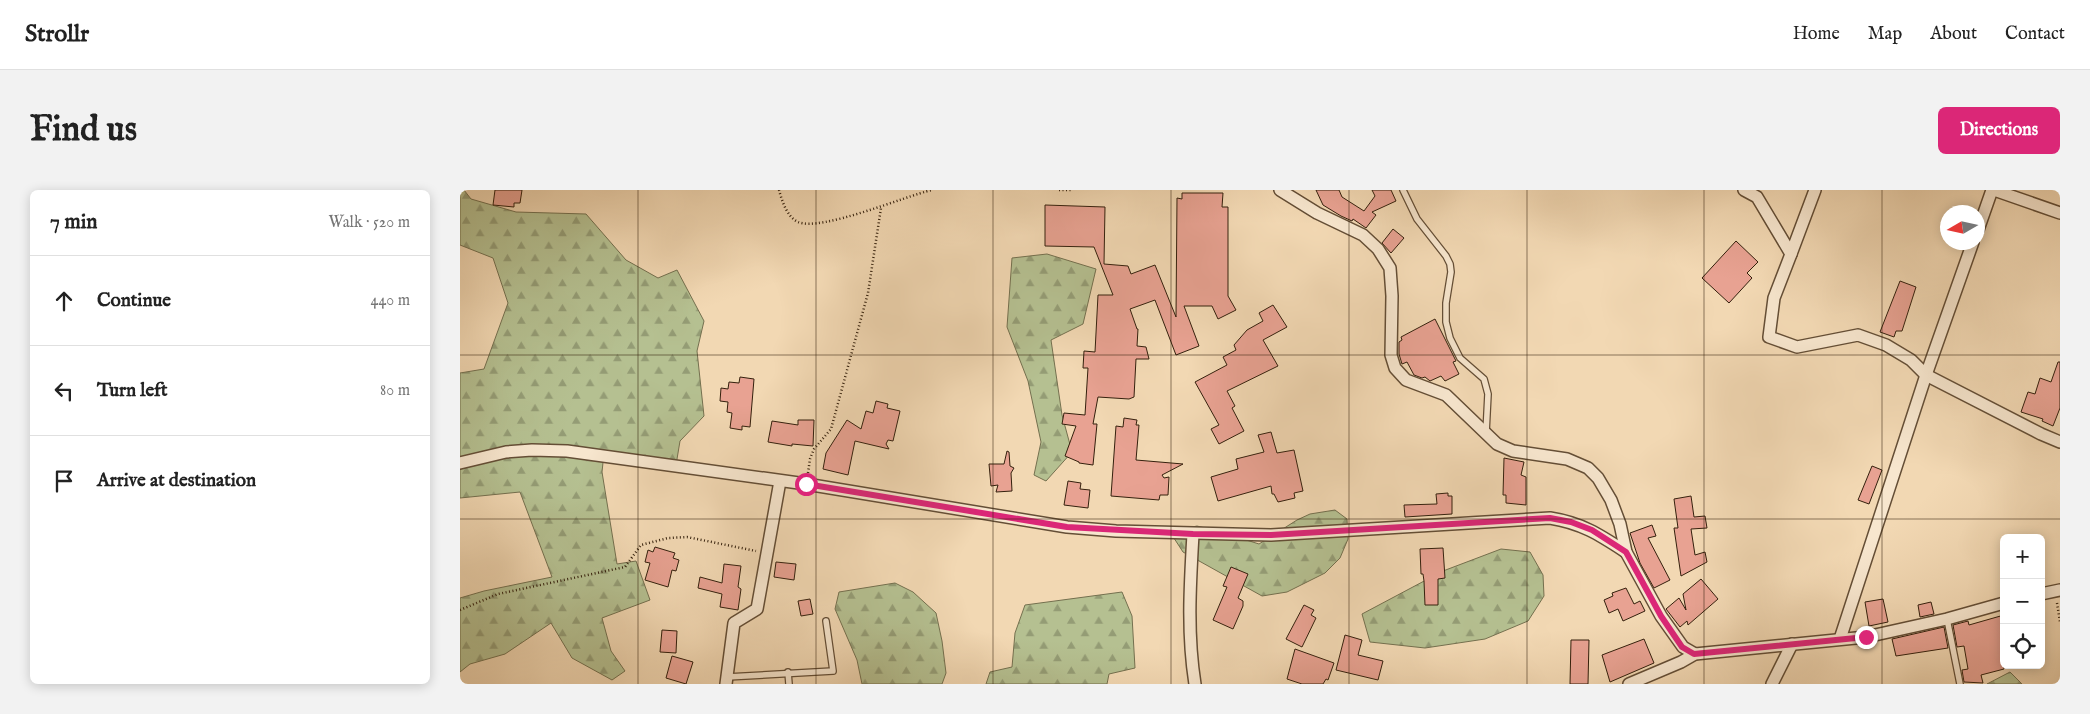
<!DOCTYPE html>
<meta charset="utf-8">
<style>
:root{--surface:#fff;--page:#f2f2f2;--text:#222;--muted:#767676;--line:#e0e0e0;--accent:#db2777}
body{margin:0;font-family:"IM FELL English",serif;background:var(--page);color:var(--text)}
.controls{position:absolute;right:15px;bottom:15px;display:grid;overflow:hidden;border-radius:8px;box-shadow:0 2px 12px #0003}
.controls button{width:45px;height:45px;display:grid;place-items:center;padding:0;border:0;border-bottom:1px solid var(--line);background:var(--surface);color:var(--text);font:25px sans-serif}
.compass{position:absolute;left:1480px;top:15px;width:45px;height:45px;border-radius:50%;background:var(--surface);box-shadow:0 2px 12px #0003;rotate:261deg}
.stop{position:absolute;width:15px;height:15px;margin:-11px;border:4px solid #db2777;border-radius:50%;background:#fff}
.stop.end{background:#db2777;border-color:#fff;box-shadow:0 1px 5px #0008}
.list{margin:0;padding:0;list-style:none}
h2{display:flex;justify-content:space-between;align-items:center;height:65px;margin:0;padding:0 20px;font-size:21px}
h2 small{font-size:16px;font-weight:400;color:var(--muted)}
.list li{display:grid;grid-template-columns:32px 1fr auto;gap:15px;align-items:center;box-sizing:border-box;height:90px;padding:0 20px;border-top:1px solid var(--line)}
.list b{display:block;font-size:19px;white-space:nowrap}
.list em{font-size:16px;font-style:normal;color:var(--muted)}
.icon{flex:none;width:28px;height:28px;fill:none;stroke:currentColor;stroke-width:2;stroke-linecap:round;stroke-linejoin:round}
.map{position:relative;flex:none;width:1600px;height:494px;overflow:hidden;border-radius:8px}
header{display:flex;align-items:center;gap:30px;box-sizing:border-box;height:70px;padding:0 25px;background:var(--surface);border-bottom:1px solid var(--line)}
header strong{font-size:24px}
nav{display:flex;gap:28px;margin-inline-start:auto;font-size:18px}
.intro{display:flex;align-items:center;justify-content:space-between;box-sizing:border-box;height:120px;padding:0 30px}
h1{margin:0;font-size:35px}
.button{padding:12px 22px;border-radius:8px;background:var(--accent);color:#fff;font-size:18px;font-weight:700}
main{display:flex;gap:30px;padding:0 30px}
aside{flex:1;background:var(--surface);border-radius:8px;box-shadow:0 2px 12px #0003}
.map>svg:first-child{display:block}
.forest{fill:url(#forest-firs);stroke:#74704f}
.building{fill:#e8a292;stroke:#34200d}
.lines{fill:none;stroke-linecap:round;stroke-linejoin:round}
.service-casing{stroke:#644e36;stroke-width:8}
.minor-casing{stroke:#644e36;stroke-width:14}
.path{stroke:#34200d;stroke-width:2.5;stroke-dasharray:1 2.5;stroke-linecap:butt}
.service{stroke:#f7e6ce;stroke-width:5.5}
.minor{stroke:#f7e6ce;stroke-width:11}
.route{stroke:#db2777;stroke-width:6}
.grid{fill:none;stroke:#34200d;stroke-width:1;stroke-opacity:0.55}
</style>
<header>
<strong>Strollr</strong>
<nav><a>Home</a><a>Map</a><a>About</a><a>Contact</a></nav>
</header>
<div class="intro"><h1>Find us</h1><a class="button">Directions</a></div>
<main>
<aside>
<h2>7 min<small>Walk · 520 m</small></h2>
<ul class="list">
<li><svg class="icon" aria-label="ahead" viewBox="0 0 24 24"><path d="M12 20V5M6 11l6-6 6 6"/></svg><div><b>Continue</b></div><em>440 m</em></li>
<li><svg class="icon" aria-label="left" viewBox="0 0 24 24"><path d="M17 20v-9H6M10 6l-5 5 5 5"/></svg><div><b>Turn left</b></div><em>80 m</em></li>
<li><svg class="icon" aria-label="arrive" viewBox="0 0 24 24"><path d="M6 21V4h12l-3 4 3 4H6"/></svg><div><b>Arrive at destination</b></div></li>
</ul>
</aside>
<div class="map">
<svg width="1600" height="494" viewBox="0 0 1600 494">
<defs>
<pattern id="forest-firs" width="22" height="20" patternUnits="userSpaceOnUse" patternTransform="scale(1.25)"><rect width="22" height="20" fill="#b5c091"/><path d="M5 1l3.5 6h-7zM16 11l3.5 6h-7z" fill="#949c75"/></pattern>
</defs>
<rect width="100%" height="100%" fill="#f2d8b3"/>
<filter id="stains"><feTurbulence type="fractalNoise" baseFrequency=".004" numOctaves="4"/><feColorMatrix values="0 0 0 0 .2 0 0 0 0 .09 0 0 0 0 .02 0 0 0 .5 -.17"/></filter>
<radialGradient id="worn" r=".72"><stop offset=".6" stop-color="#630" stop-opacity="0"/><stop offset="1" stop-color="#630" stop-opacity=".3"/></radialGradient>
<g class="forest">
<path d="M0,0H4L11,9L56,22L126,24L166,70L198,88L217,80L244,131L237,161L244,226L220,251L216,275L144,263L142,282L157,374L176,371L190,410L142,428L151,461L165,481L152,490L112,468L91,433L45,464L10,474L0,482V408L24,401L92,387L60,302L0,308V183L24,179L48,113L33,68L0,55Z"/>
<path d="M587,64L636,79L623,134L591,150L602,225L612,262L586,291L574,285L581,252L568,191L547,137L552,68Z"/>
<path d="M875,320L887,329L888,349L880,368L865,383L827,402L802,406L723,362L710,342L737,336L761,342L799,354L837,330L850,324Z"/>
<path d="M1041,359L1070,362L1083,385L1084,406L1068,431L1025,449L965,458L910,452L902,424L983,381Z"/>
<path d="M435,393L453,402L476,423L482,451L486,483L482,494H402L397,470L375,419L379,402Z"/>
<path d="M662,402L672,426L675,478L649,484L647,494H526L530,482L552,477L555,443L565,415Z"/>
<path d="M1550,482L1562,494H1527Z"/>
</g>
<g class="building">
<path d="M35,0H62L60,13H54V17L33,15Z"/>
<path d="M856,0H879L882,7L904,21L915,6L912,0H931L936,11L912,22L916,25L906,38L893,29L892,31L881,26L863,15Z"/>
<path d="M722,3H763L762,17H768V106L776,120L758,129L752,116H724L739,156L716,165L695,110L670,119L677,139H678L677,156L686,157L689,169H676L674,207L669,209L638,207L633,234H637L633,275L619,273V272L605,266L616,236L602,234L604,223L625,225L628,178H623L624,161L635,162L638,105H653L634,57L585,56V15L645,17L644,74L668,76L671,84L695,75L716,127L717,8L722,9Z"/>
<path d="M933,39L944,48L931,63L922,53Z"/>
<path d="M1276,51L1298,72L1287,83L1292,88L1269,113L1242,88Z"/>
<path d="M1440,91L1456,97L1442,141H1436L1434,147L1420,142Z"/>
<path d="M813,115L827,137L803,150L818,176L767,201L775,216L772,218L784,241L759,254L751,239L759,235L735,192L767,175L763,167L776,160L774,155L787,140L803,131L799,123Z"/>
<path d="M975,129L996,171L993,172L999,184L985,191L981,186L970,191L965,187L962,188L954,185L947,172L942,174L939,164V152L942,150L941,147Z"/>
<path d="M1598,172H1600V218L1593,236L1582,231L1583,229L1561,222L1568,202L1575,204L1580,188L1591,192Z"/>
<path d="M280,187L294,189L290,237L282,236V240L270,238L272,223L267,222L268,212L260,211L261,198L268,199L269,192L279,193Z"/>
<path d="M416,211L428,214L427,218L440,221L433,251L428,250L426,254L429,259L395,251L388,285L363,279L366,263L387,230L401,239L406,221L413,223Z"/>
<path d="M664,228L677,230L676,235H679L676,270L723,274L702,285L704,288L709,287L708,305H700L699,310L651,306L656,236L663,237Z"/>
<path d="M338,230H354L353,256L332,254V256L308,252L312,231L338,235Z"/>
<path d="M811,242L817,263L834,260L843,301L834,303L835,308L818,312L814,304H812L811,296L758,311L751,287L778,279L776,269L804,262L798,245Z"/>
<path d="M547,261L549,262L550,276L554,278L551,283L552,301L536,302L538,295L531,296L529,274H544Z"/>
<path d="M1044,268L1064,272L1061,285L1066,287V315L1046,313V305H1043Z"/>
<path d="M1412,276L1422,280L1409,314L1398,310Z"/>
<path d="M608,291L621,293L620,299L630,300L628,318L604,315Z"/>
<path d="M988,303V306H992V324L945,327L944,315L977,314L976,304Z"/>
<path d="M1231,306L1234,327L1245,326L1247,338L1231,339L1235,365L1245,362L1247,372L1221,386L1214,338H1218L1214,309Z"/>
<path d="M1192,335L1196,346L1188,348L1210,390L1194,398L1180,373L1170,343Z"/>
<path d="M195,357L215,363L213,368L219,370L216,381L212,380L208,397L185,390L190,373L185,372L188,360L193,362Z"/>
<path d="M983,358L985,388L978,389V415H965L964,391L963,384H961L960,359Z"/>
<path d="M316,372L336,374L334,390L314,387Z"/>
<path d="M264,374L281,376L278,397L281,399L278,420L260,417L262,404L238,398L240,387L262,393Z"/>
<path d="M771,377L788,384L778,408L783,411V416L773,439L753,430L767,397L763,396Z"/>
<path d="M1241,389L1258,409L1228,435L1227,431L1220,437L1206,419L1219,408L1226,420L1223,404Z"/>
<path d="M1166,398L1174,414L1180,411L1185,421L1163,431L1158,419L1149,423L1144,410L1153,406L1152,403Z"/>
<path d="M350,409L353,424L341,426L338,411Z"/>
<path d="M1423,409L1428,432L1409,436L1405,412Z"/>
<path d="M1471,412L1474,424L1460,427L1458,415Z"/>
<path d="M844,415L854,420L851,425L856,428L842,457L826,449Z"/>
<path d="M1544,425V479L1521,485L1523,493L1504,492L1502,480L1508,479L1504,456L1497,457L1493,435L1508,431L1509,435Z"/>
<path d="M1484,437L1488,458L1436,466L1432,449Z"/>
<path d="M202,440L217,441L216,463L200,462Z"/>
<path d="M885,445L902,450L898,465L923,471L918,490L876,480Z"/>
<path d="M1184,449L1194,473L1150,492L1142,465Z"/>
<path d="M1111,450H1129L1128,494H1110Z"/>
<path d="M835,459L874,473L868,490L866,489L863,494H842L827,489Z"/>
<path d="M212,466L233,472L226,494L206,488Z"/>
</g>
<g class="lines">
<defs>
<g id="service">
<path d="M943,0L957,29L986,66L990,74L991,82L986,113V132L990,148L1000,168L1024,189L1028,204L1026,243"/>
<path d="M1487,429L1500,494"/>
<path d="M328,482L329,494"/>
<path d="M267,487L373,481L366,431"/>
</g>
<g id="minor">
<path d="M820,0L857,23L903,45L918,59L930,78L932,106L931,165L935,178L946,190L986,205L1037,254L1053,261L1107,269L1128,278L1138,288L1151,310L1160,334L1166,362L1201,426L1223,457L1235,464"/>
<path d="M1284,0L1297,7L1331,64L1314,108L1309,147L1337,157L1398,145L1426,155L1451,170L1466,185L1581,244L1600,252"/>
<path d="M1534,0L1600,23"/>
<path d="M1518,40L1532,0"/>
<path d="M1331,64L1355,0"/>
<path d="M0,273L46,262L72,260L107,261L346,294L607,337L656,341L811,345L1090,328C1122,333 1140,345 1166,362"/>
<path d="M733,344C730,395 727,444 735,494"/>
<path d="M1581,404L1600,400"/>
<path d="M1380,449L1466,185L1513,52"/>
<path d="M266,494L274,433L297,419L320,291"/>
<path d="M1169,494L1221,472L1235,464L1406,447L1487,429L1544,413"/>
<path d="M1312,494L1332,454"/>
</g>
</defs>
<use href="#service" class="service-casing"/>
<use href="#minor" class="minor-casing"/>
<g class="path">
<path d="M319,0C322,11 327,27 338,32C361,42 445,6 472,0"/>
<path d="M599,0H613"/>
<path d="M348,283L350,269L354,259L371,239L408,103L421,18"/>
<path d="M1597,413L1600,432"/>
<path d="M0,420L38,404L165,377L181,355L208,348L227,347L296,361"/>
</g>
<use href="#service" class="service"/>
<use href="#minor" class="minor"/>
</g>
<g class="lines">
<path class="route" d="M346,294L607,337L733,344L811,345L1090,328L1111,332L1132,340L1166,362L1201,426L1222,457L1234,464L1406,447"/>
</g>
<path class="grid" d="M178,0V494M356,0V494M533,0V494M711,0V494M889,0V494M1067,0V494M1244,0V494M1422,0V494M0,165H1600M0,329H1600"/>
<rect width="100%" height="100%" filter="url(#stains)"/>
<rect width="100%" height="100%" fill="url(#worn)"/>
</svg>
<div class="controls">
<button>+</button>
<button>−</button>
<button><svg class="icon" aria-label="locate" viewBox="0 0 24 24"><circle cx="12" cy="12" r="6"/><path d="M12 2v4M12 18v4M2 12h4M18 12h4"/></svg></button>
</div>
<svg class="compass" viewBox="-18 -18 36 36"><path d="M0-13l5 13h-10z" fill="#e53935"/><path d="M0 13l5-13h-10z" fill="#767676"/></svg>
<div class="stop" style="left:346px;top:294px"></div>
<div class="stop end" style="left:1406px;top:447px"></div>
</div>
</main>
